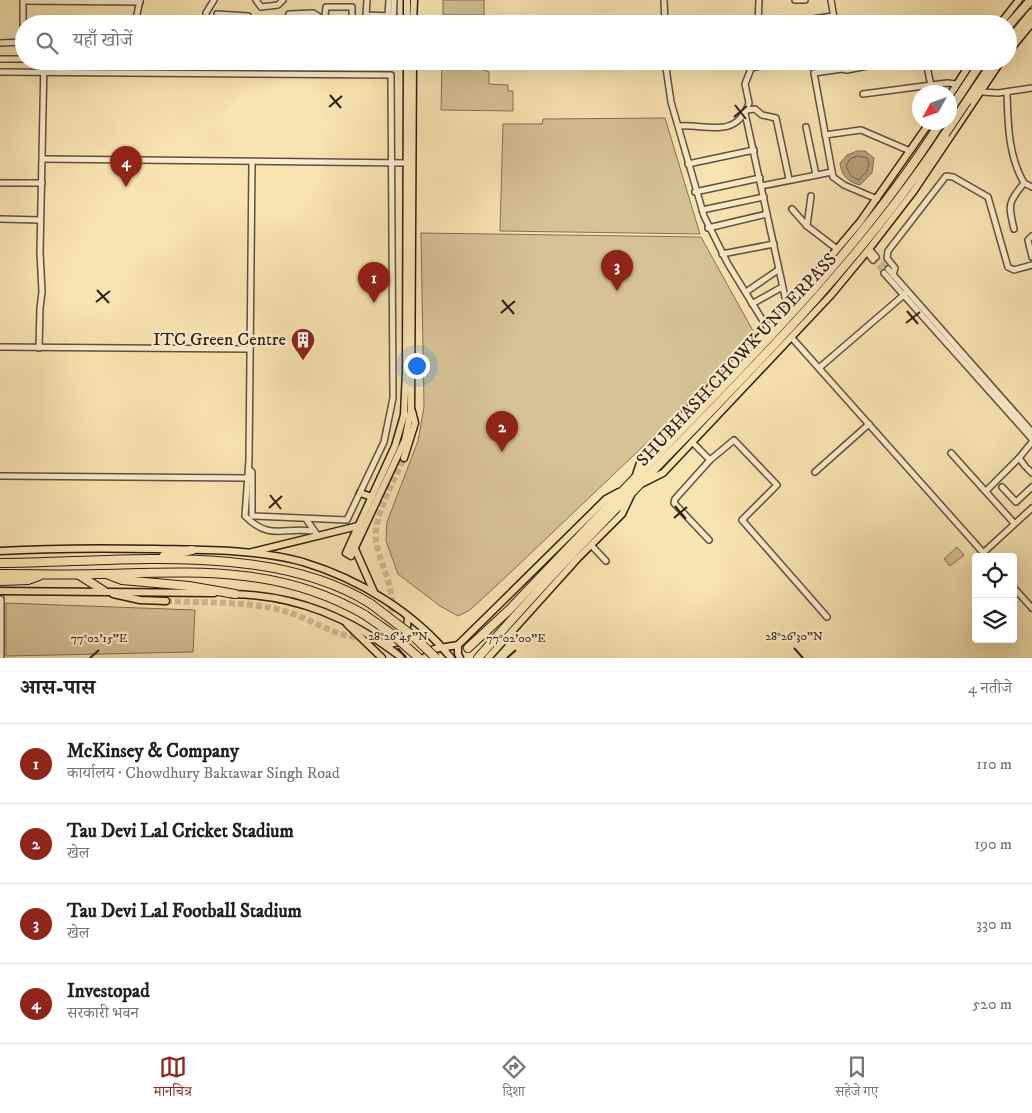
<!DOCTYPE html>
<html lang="hi">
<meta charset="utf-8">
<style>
:root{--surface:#fff;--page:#f6f6f6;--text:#202124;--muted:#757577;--line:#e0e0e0;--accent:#8f2418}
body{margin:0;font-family:"IM FELL DW Pica","Noto Serif Devanagari",serif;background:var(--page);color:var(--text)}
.controls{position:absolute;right:15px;bottom:15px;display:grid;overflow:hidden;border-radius:5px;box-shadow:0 5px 20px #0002}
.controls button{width:45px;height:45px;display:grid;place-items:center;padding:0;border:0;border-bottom:1px solid var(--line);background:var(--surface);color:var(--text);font:25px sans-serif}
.compass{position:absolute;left:912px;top:85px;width:45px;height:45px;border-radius:50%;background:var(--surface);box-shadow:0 5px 20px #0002;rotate:230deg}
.you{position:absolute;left:416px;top:365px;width:18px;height:18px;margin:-12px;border:4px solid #fff;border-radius:50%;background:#1a73e8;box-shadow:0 0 0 8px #1a73e833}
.badge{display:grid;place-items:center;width:32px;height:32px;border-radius:50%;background:var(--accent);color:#fff;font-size:16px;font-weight:700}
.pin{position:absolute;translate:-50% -41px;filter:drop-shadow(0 1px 2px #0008)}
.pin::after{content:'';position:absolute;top:26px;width:18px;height:15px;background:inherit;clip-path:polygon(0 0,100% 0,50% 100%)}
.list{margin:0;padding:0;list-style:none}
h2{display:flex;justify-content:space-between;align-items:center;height:65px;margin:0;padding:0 20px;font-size:21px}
h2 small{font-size:16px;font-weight:400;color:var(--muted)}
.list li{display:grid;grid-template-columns:32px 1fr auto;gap:15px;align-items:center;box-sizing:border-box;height:80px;padding:0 20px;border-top:1px solid var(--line)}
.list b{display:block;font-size:19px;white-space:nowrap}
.list p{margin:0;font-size:16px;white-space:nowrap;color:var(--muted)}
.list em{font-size:16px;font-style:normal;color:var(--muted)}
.icon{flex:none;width:28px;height:28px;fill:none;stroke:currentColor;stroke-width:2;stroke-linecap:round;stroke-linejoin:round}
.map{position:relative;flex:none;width:1032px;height:658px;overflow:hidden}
.search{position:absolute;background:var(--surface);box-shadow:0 5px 20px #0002;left:15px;right:15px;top:15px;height:55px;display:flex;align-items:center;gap:12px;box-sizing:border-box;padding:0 18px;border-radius:28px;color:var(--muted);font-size:19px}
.sheet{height:385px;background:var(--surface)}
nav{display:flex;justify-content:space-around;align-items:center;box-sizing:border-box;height:70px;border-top:1px solid var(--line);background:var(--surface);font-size:14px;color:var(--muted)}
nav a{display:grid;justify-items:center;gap:2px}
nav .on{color:var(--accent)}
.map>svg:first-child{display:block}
.green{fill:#d6c296;stroke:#847056}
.water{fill:#b4a07c;stroke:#806c53}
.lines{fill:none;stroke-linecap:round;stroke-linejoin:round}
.shore{stroke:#725e48;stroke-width:1}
.minor-tunnel{stroke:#d0bc92;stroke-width:5;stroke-dasharray:5 2.5;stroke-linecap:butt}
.major-tunnel{stroke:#d0bc92;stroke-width:6;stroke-dasharray:6 3;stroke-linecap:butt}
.minor-casing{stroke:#634f3c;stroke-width:8}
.major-casing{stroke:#311d15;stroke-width:9}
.highway-casing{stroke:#311d15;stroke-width:10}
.minor{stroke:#faedcc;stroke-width:5}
.major{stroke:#f8e4b1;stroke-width:6}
.highway{stroke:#f8e4b1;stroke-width:8}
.highway-bridge-casing{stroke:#311d15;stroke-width:10;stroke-linecap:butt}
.highway-bridge{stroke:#f8e4b1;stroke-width:8}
.ticks{fill:none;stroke:#311d15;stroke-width:2}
.labels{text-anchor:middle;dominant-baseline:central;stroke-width:4.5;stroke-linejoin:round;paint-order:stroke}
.poi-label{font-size:18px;fill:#311d15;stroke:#faedcc;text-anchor:end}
.street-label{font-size:18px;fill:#311d15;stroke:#faedcc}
.ticks-label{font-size:12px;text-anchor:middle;fill:#311d15;stroke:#faedcc;stroke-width:4.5;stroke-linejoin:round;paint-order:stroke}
</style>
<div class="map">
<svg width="1032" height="658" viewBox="0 0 1032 658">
<rect width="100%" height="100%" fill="#f8e4b1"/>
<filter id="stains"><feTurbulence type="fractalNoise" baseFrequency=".004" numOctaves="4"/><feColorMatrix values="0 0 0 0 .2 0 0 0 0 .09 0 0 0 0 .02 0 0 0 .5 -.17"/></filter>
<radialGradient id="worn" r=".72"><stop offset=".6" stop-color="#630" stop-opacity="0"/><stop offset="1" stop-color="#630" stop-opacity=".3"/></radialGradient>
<g class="green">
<rect x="443" y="0" width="41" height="15"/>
<path d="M442,63L481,64V69L489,72V84L508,85V91H513V111L441,110Z"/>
<path d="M665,118L700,234L500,231L503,124H542L543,119Z"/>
<path d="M421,233L701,237L757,338L510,573L470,610L458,616L440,606L398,574L386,541L387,522L418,441L424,407Z"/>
<path d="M957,547L964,555L950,566L944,559Z"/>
<path d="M6,603L195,610L193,652L6,656Z"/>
</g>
<path class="water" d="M857,151H865L874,158L872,173L860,185C848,182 841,175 840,163L847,155Z"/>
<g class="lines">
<path class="shore" d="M858,156L867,158L869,163L867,171L859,180L851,176L846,166L850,159Z"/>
<g class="minor-tunnel">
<path d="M876,257L888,269"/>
<path d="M873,260L884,273"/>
</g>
<path class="major-tunnel" d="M166,601C205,603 247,601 284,611C312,618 337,640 367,637C383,636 394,613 392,599C390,579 379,560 376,540C373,516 395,480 404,458"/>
<defs>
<g id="minor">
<path d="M256,0L261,7L278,5L283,0"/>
<path d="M367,0L366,15L394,16"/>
<path d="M664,0L665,24"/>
<path d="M795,0H805"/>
<path d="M831,0L835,24"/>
<path d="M23,1L140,2"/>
<path d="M388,16L389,0"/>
<path d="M970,22L971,24"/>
<path d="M135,24L140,0"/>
<path d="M206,24V13L214,0"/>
<path d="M217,24V14L248,16L247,24"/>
<path d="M286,24L289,14L313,13L318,16V24"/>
<path d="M324,24L326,7H352V24"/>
<path d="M359,24L364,18L389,20L388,24"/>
<path d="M393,24L394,0"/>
<path d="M758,24L759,0"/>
<path d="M778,24L833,16"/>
<path d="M23,42V0"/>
<path d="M0,43L24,42"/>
<path d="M0,59H24"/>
<path d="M665,61L671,102L704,216L728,264L768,329"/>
<path d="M926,61L931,86"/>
<path d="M751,68L786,61"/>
<path d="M0,72L391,75L393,398L384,442L347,520L252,516V472L249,469"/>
<path d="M982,92L998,93L1032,88"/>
<path d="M1007,92C1008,124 1008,155 1024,183L1032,187"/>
<path d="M863,94L947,83L957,84"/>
<path d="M747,110L755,109L762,115L776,118L789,179"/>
<path d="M745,113L785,297"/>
<path d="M679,126C706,124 736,140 749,103L745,84L754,61"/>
<path d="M806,127L816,175"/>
<path d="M825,135L861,130L910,151"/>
<path d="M43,159L407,163"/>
<path d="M252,162L249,460L245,516C270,541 283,527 312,531"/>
<path d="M688,164L754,150"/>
<path d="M0,183H42"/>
<path d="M761,186L832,172"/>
<path d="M695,192L760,178"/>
<path d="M877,199L844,185L833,177L814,73L842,69L847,70L893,61"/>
<path d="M792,209L807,226L837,249"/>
<path d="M702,210L764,197"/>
<path d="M0,219L40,220"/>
<path d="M807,226L811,196"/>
<path d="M708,228L767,214"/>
<path d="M1014,229C1008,204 1008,203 1024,183"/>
<path d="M1032,236L1028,240L1032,257"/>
<path d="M869,249L876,257"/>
<path d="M867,252L873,260"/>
<path d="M722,254L774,244"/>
<path d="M888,269L1032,432"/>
<path d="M884,273L1032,439"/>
<path d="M893,275L895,268L887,258L888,251L946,176L953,177L988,197L1008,267L1014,270L1032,265"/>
<path d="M746,292L778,270"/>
<path d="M752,304L782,287"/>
<path d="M792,338L987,557"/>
<path d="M0,347L250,349"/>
<path d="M39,348L40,308L42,292L40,252L44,61"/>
<path d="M819,368L905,294"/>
<path d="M692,442L710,460"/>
<path d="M951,453L1014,523"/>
<path d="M1019,458L1025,466"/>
<path d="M1028,469L1032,473"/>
<path d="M815,472L869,424"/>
<path d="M0,476L248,478"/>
<path d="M1002,487L1016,502L1032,487"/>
<path d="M986,491L1019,458L1032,442"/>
<path d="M306,519L318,536"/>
<path d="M709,540L674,503L675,499L710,460L734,440L777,485L742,520L827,617"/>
<path d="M591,545L606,561"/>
<path d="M983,553L1032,508"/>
<path d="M1013,587L1032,608"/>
<path d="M1,599V658"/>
</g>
<g id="major">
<path d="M407,24V0"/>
<path d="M413,24L414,0"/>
<path d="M1000,24L1019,0"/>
<path d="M1008,52L1032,23"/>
<path d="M407,61L406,371L404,415L395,446L346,553L351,556L405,440L411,410L413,61"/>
<path d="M950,95L972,61"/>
<path d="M404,458L415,423L412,411"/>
<path d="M635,478L640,463L645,454L778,319L860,222L930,122"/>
<path d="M641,484L663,473L831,295L869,249L913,192L1001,61"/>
<path d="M360,493L372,497"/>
<path d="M355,549L374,592"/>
<path d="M0,551C52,548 104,548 156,549C204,550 256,549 303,562C359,579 414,612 451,658"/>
<path d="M252,552L358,526"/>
<path d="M0,591L214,593"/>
<path d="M113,594L140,600L166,601"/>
<path d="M232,594C297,595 351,618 402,658"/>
<path d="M347,624L382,658"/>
<path d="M385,645L399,642L406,636L408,617"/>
<path d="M458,645V654L460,658"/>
<path d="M424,658L434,649L458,645L606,499L619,492"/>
<path d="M488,658L578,558L622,514L632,493"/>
</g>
<g id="highway">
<path d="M1008,26L1031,0"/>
<path d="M1008,42L1032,13"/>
<path d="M967,101L994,61"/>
<path d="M950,110L982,61"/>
<path d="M164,556L192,550"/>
<path d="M0,563C114,563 270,540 371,604"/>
<path d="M0,574C33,574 65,575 99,574C194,572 279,565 365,615"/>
<path d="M79,575L104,591"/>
<path d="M109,575L122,580L189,586L235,594"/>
<path d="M0,581L28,580L39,576"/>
<path d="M468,648L509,610C566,550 623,490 681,430C774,334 869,236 941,122"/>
<path d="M478,658C513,618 548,579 585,541C710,409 844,286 945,134"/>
</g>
</defs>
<use href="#minor" class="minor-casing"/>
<use href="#major" class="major-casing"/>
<use href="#highway" class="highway-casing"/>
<use href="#minor" class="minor"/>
<use href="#major" class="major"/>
<use href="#highway" class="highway"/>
<defs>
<g id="highway-bridge">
<path d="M945,134L967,101"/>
<path d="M371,604L413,636L436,658"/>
<path d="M365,615L392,634L419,658"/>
</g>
</defs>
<use href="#highway-bridge" class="highway-bridge-casing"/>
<use href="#highway-bridge" class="highway-bridge"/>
</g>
<path class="ticks" d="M330,95L341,108M735,105L746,119M329,107L342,96M734,117L747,106M97,290L109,303M502,300L514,314M96,302L110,291M907,311L918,324M501,313L515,301M906,323L920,312M270,495L281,509M675,506L686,519M269,508L282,496M674,518L687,507M398,648L406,658M794,648L803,658M90,658L99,650M507,658L516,650"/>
<defs>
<symbol id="building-pin" viewBox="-11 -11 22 30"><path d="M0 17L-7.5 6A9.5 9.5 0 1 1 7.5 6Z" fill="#8f2418" stroke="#faedcc"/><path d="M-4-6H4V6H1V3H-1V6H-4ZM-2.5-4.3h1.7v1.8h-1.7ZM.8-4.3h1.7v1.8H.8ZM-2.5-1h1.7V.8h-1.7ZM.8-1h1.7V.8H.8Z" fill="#fff"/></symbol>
</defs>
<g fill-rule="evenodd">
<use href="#building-pin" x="289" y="326" width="28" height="38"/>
</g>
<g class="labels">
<g class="poi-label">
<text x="286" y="340">ITC Green Centre</text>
</g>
<g class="street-label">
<text transform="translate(737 360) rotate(-47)">SHUBHASH CHOWK UNDERPASS</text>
</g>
</g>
<g class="ticks-label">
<text x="398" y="640">28°26'45"N</text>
<text x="794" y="640">28°26'30"N</text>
<text x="99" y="642">77°02'15"E</text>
<text x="516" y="642">77°02'00"E</text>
</g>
<rect width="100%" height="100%" filter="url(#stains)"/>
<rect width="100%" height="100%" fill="url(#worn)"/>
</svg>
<div class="controls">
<button><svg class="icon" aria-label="locate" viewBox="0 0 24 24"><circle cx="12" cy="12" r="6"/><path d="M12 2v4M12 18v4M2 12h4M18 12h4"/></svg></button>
<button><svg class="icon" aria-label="layers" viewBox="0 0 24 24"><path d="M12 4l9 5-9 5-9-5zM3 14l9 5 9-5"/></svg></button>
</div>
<svg class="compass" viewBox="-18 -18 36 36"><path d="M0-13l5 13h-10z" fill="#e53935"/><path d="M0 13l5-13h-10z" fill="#757577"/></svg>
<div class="you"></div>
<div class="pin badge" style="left:374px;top:303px">1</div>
<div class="pin badge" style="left:502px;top:452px">2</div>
<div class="pin badge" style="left:617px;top:291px">3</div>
<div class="pin badge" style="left:126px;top:187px">4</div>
<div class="search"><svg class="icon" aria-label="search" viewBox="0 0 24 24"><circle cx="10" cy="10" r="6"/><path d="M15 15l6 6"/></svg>यहाँ खोजें</div>
</div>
<section class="sheet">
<h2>आस-पास<small>4 नतीजे</small></h2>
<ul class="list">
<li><span class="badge">1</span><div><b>McKinsey &amp; Company</b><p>कार्यालय · Chowdhury Baktawar Singh Road</p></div><em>110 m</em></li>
<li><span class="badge">2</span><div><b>Tau Devi Lal Cricket Stadium</b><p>खेल</p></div><em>190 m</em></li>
<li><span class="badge">3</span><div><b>Tau Devi Lal Football Stadium</b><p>खेल</p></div><em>330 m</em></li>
<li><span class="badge">4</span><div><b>Investopad</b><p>सरकारी भवन</p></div><em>520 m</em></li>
</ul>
</section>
<nav>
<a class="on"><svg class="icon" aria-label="map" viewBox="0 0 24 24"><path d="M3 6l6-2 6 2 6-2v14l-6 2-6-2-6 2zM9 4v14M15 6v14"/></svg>मानचित्र</a>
<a><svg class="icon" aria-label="directions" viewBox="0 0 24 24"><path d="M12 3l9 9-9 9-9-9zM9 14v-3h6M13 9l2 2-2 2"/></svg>दिशा</a>
<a><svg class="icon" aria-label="saved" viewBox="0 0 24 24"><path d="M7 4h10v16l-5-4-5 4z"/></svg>सहेजे गए</a>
</nav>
